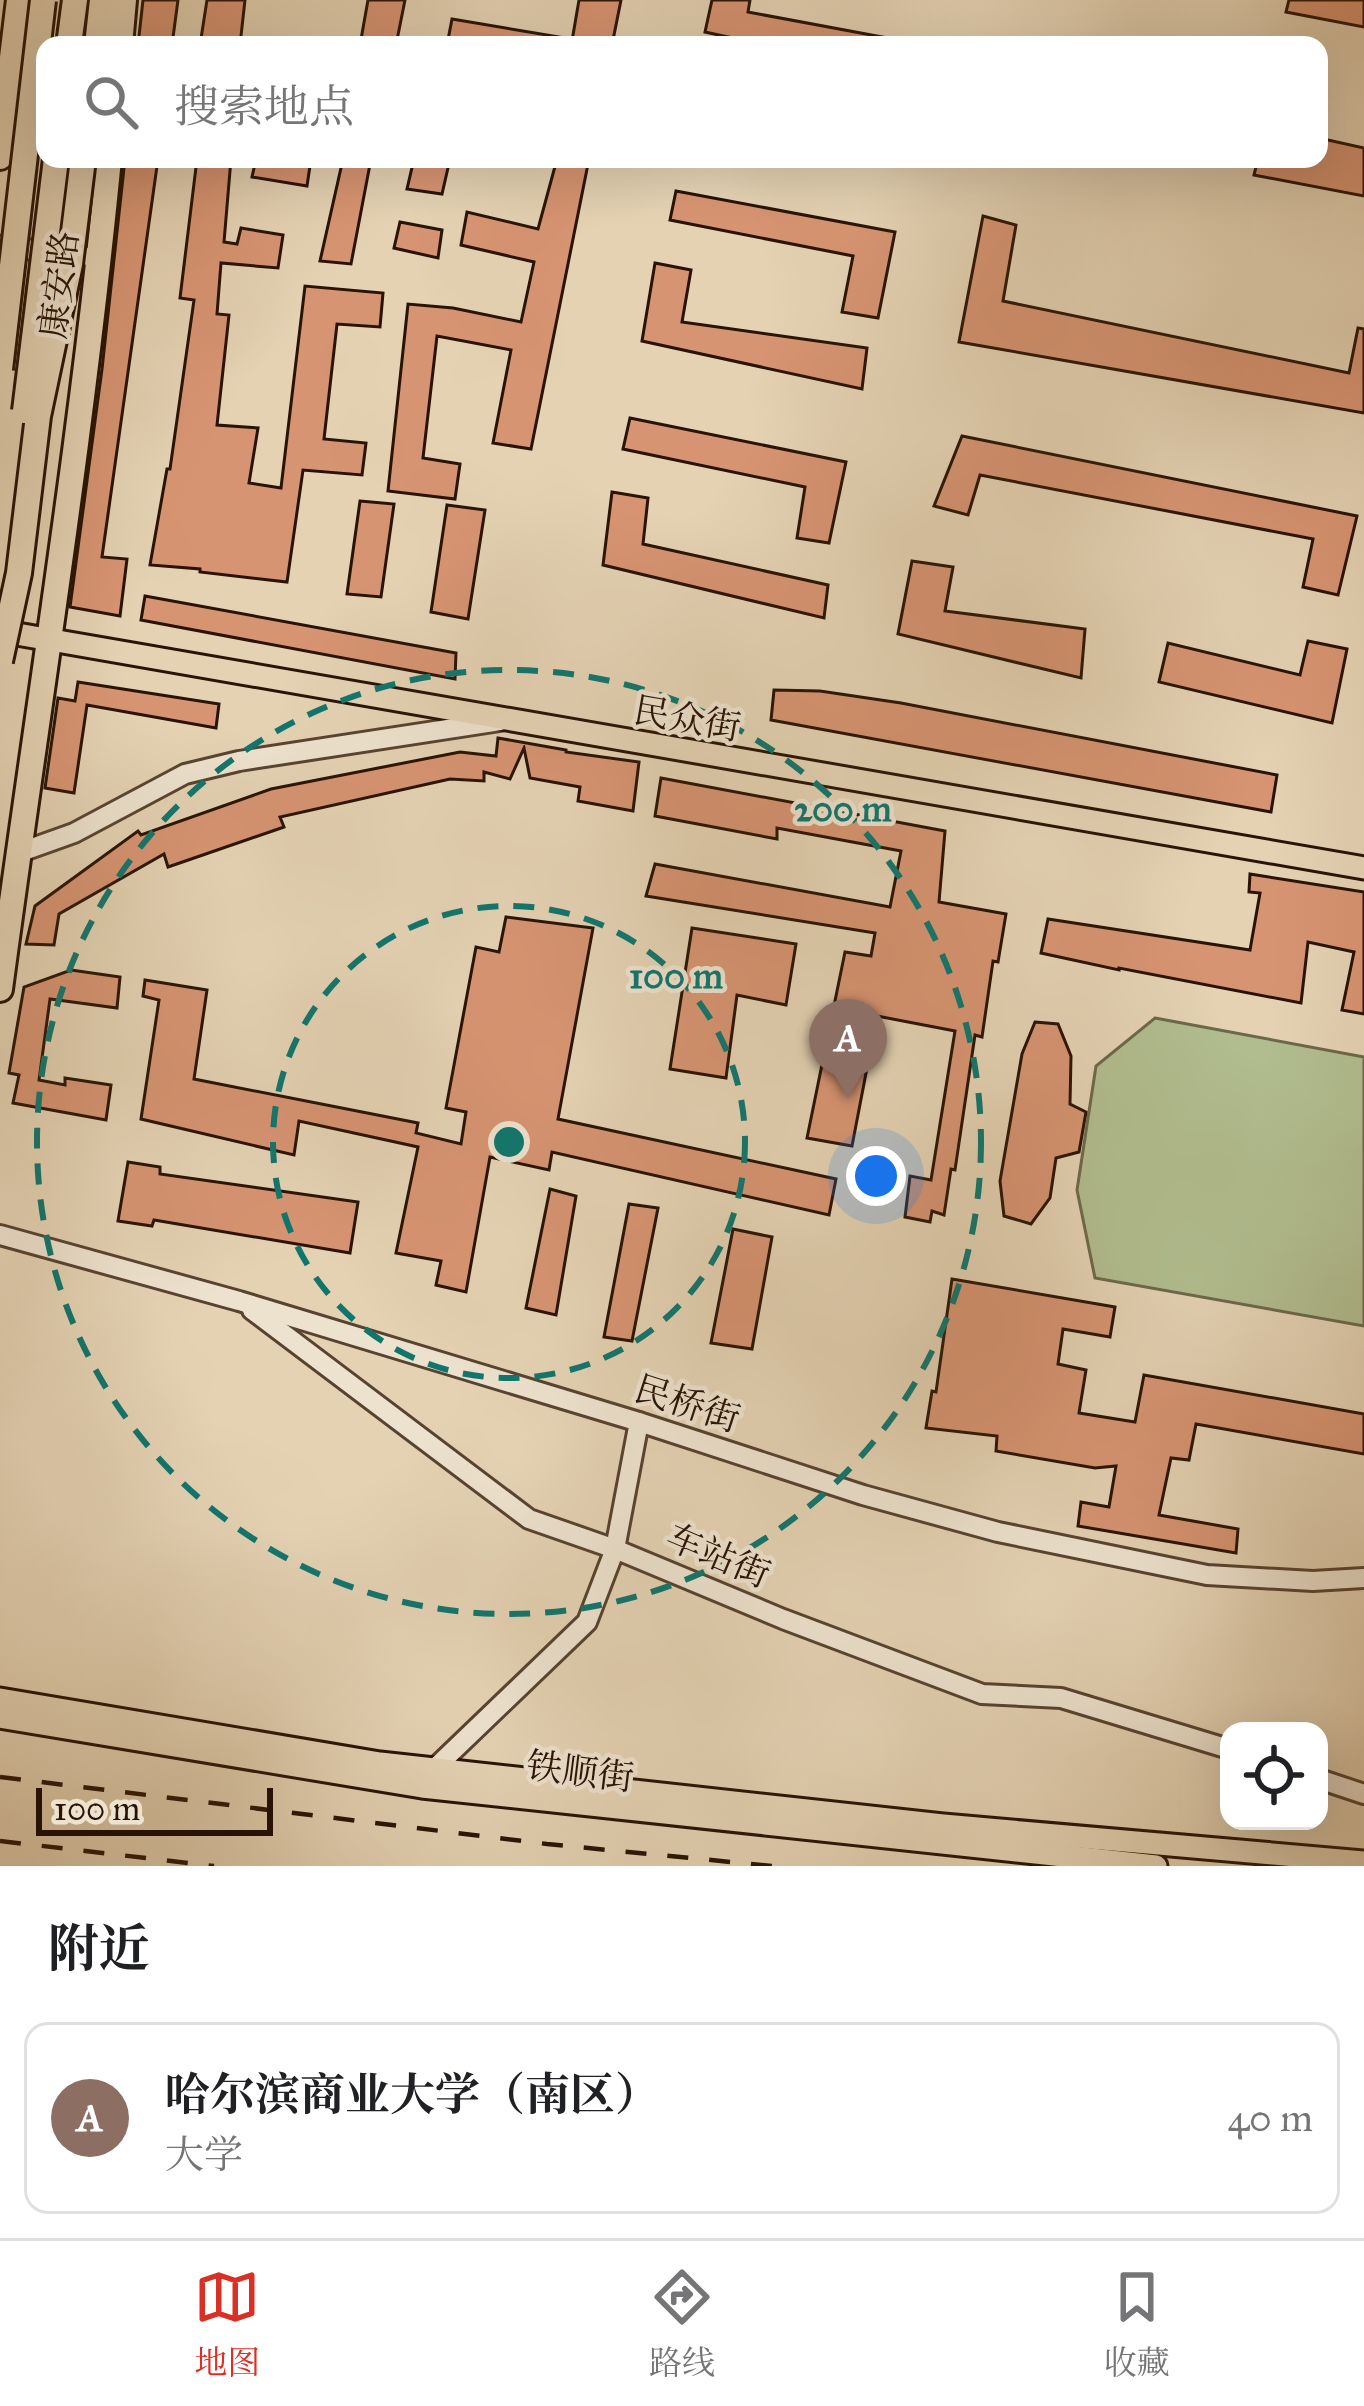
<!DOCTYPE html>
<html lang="zh">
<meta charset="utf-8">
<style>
:root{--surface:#fff;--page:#f2f2f2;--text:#202124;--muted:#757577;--line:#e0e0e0;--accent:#d93025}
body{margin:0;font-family:"IM FELL Great Primer","Noto Serif SC",serif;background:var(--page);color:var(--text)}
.controls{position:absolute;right:36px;bottom:36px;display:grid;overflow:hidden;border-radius:24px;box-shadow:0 12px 48px #0002}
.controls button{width:108px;height:108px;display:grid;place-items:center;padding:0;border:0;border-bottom:3px solid var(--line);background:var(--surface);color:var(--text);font:60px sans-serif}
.scale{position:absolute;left:36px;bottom:30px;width:237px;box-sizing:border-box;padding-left:12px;border:6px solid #281305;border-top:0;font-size:33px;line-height:42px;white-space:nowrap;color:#281305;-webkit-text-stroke:9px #ede2ce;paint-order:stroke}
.you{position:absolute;left:876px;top:1176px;width:42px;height:42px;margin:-30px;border:9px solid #fff;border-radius:50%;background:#1a73e8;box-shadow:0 0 0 18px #1a73e833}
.badge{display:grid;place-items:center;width:78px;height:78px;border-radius:50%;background:var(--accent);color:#fff;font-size:39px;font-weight:700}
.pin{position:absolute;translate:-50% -99px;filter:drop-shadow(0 3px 6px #0008)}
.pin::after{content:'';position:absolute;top:63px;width:42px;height:36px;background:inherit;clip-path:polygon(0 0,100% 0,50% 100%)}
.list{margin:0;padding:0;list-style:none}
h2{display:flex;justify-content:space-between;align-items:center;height:156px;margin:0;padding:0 48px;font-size:51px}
h2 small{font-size:39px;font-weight:400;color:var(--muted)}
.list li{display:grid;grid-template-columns:78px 1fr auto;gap:36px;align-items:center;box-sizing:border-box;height:192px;margin:0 24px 24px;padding:0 24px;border:3px solid var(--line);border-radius:24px}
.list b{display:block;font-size:45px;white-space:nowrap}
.list p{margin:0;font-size:39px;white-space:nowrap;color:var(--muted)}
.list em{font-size:39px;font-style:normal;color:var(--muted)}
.icon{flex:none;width:66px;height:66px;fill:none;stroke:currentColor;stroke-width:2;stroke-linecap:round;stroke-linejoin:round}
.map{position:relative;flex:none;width:1364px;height:1866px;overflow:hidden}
.search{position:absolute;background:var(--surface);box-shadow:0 12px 48px #0002;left:36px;right:36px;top:36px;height:132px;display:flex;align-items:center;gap:30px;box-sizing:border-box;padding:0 42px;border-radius:24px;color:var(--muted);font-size:45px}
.sheet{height:372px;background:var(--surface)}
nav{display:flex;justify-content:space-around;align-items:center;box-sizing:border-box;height:168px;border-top:3px solid var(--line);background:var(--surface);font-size:33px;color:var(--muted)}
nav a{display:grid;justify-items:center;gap:6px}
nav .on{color:var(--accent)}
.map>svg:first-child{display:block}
.green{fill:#b1bd8f;stroke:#6c684a;stroke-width:3}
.building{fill:#d79472;stroke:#281305;stroke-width:3}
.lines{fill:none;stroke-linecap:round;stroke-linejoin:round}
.minor-casing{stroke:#574330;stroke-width:24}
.major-casing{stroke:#281305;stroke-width:27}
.highway-casing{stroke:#281305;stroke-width:30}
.minor{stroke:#ede2ce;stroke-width:18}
.major{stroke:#e4d2b3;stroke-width:21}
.highway{stroke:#e4d2b3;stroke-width:24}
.rail{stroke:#281305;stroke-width:4.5;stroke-dasharray:21 21;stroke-linecap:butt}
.highway-bridge-casing{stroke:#281305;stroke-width:30;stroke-linecap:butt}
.highway-bridge{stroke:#e4d2b3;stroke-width:24}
.ring{fill:none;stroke:#0f766e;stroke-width:6;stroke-dasharray:21 15}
.labels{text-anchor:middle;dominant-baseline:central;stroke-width:9;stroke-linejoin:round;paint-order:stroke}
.street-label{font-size:36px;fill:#281305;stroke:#ede2ce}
.centre{fill:#0f766e;stroke:#ede2ce;stroke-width:6}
.ring-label{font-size:36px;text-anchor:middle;font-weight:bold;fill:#0f766e;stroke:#ede2ce;stroke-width:9;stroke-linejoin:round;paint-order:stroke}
</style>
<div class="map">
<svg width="1364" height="1866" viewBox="0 0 1364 1866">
<rect width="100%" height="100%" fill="#e4d2b3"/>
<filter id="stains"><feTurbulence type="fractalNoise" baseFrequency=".00167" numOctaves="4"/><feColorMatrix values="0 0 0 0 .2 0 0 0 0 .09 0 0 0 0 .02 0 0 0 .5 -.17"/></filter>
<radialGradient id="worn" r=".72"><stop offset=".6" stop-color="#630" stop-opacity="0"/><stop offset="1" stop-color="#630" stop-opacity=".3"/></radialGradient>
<path class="green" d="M1155,1018L1364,1057V1326L1095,1278L1077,1190L1096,1066Z"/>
<g class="building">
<path d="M143,0H178L172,45H138Z"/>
<path d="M207,0H245L240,45H200Z"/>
<path d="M368,0H405L396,45H360Z"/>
<path d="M579,0H621L612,45L572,41Z"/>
<path d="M712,0H750L748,12L893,39V45H765L705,32Z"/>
<path d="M1289,0H1364V27L1286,12Z"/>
<path d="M452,19L565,38V45H447Z"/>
<path d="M1319,138L1364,148V196L1254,175L1258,159H1319Z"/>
<path d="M125,159H158L102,557L127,559L120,616L70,607L102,369Z"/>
<path d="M197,159H231L224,242L237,244L241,228L283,235L278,268L221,263L217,314L229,315L217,425L258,428L249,483L281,488L305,286L383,293L380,327L337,324L324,439L366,443L362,475L303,470L287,582L200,572V569L150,565L167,469H170L194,300L180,298Z"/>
<path d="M256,159H311L307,186L252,177Z"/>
<path d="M343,159H371L351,264L320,261Z"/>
<path d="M414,159H450L442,194L407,189Z"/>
<path d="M557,159H589L531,449L493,443L511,350L437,336L423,458L460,464L455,499L388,491L408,304L453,308L521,322L534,262L461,245L467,212L538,229Z"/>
<path d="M676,191L895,232L878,318L842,312L853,256L670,220Z"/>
<path d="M983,216L1016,225L1003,301L1349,373L1358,328L1364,329V413L959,342Z"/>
<path d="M400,222L442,230L438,258L394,248Z"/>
<path d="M655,263L691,270L682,322L867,348L862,389L642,341Z"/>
<path d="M630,418L846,462L829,543L797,538L805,487L623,449Z"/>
<path d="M962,436L1357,516L1338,595L1303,587L1313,539L980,475L968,515L934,506Z"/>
<path d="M612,492L648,498L643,544L828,585L824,618L603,565Z"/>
<path d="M360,501L394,504L381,597L347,594Z"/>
<path d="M447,505L485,510L468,619L431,612Z"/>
<path d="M912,561L953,567L945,611L1085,629L1081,678L898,634Z"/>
<path d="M145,596L456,653L455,679L141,620Z"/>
<path d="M1308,641L1347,649L1332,723L1159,682L1168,643L1300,675Z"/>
<path d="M78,682L219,704L216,728L87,705L74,793L45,788L58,698L75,701Z"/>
<path d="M774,690L820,691L901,703L1277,775L1271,812L771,720Z"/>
<path d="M498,738L566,750V752L639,762L633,811L578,801L580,787L530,778L524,748L510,779L484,772V781L450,779L280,817L284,827L168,867L164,854L59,914L54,945L26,944L35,906L138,831L141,835L271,789L460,752L496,756Z"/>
<path d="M661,778L945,831L939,902L1006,914L998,962L993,961L982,1037L975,1035L955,1170L951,1169L944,1215L932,1211L930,1222L905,1217L910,1176L931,1180L955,1031L877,1016L852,1146L807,1138L845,952L871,956L875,933L646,896L655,864L890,907L901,851L777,828V839L655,816Z"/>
<path d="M1250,874L1364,892V1014L1342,1010L1354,952L1308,942L1301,1003L1119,968V970L1041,953L1048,919L1250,950L1260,893L1249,892Z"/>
<path d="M506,917L593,928L558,1119L836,1179L829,1215L552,1152L549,1170L490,1157L466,1292L436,1285L441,1261L396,1253L418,1147L299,1121L294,1155L141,1119L159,1000L143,996L145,980L207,990L194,1079L418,1123L416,1133L461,1144L466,1112L446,1108L476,947L499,952Z"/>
<path d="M692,928L796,944L786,1005L737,995L726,1078L670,1069Z"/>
<path d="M71,970L120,977L117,1008L50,999L39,1080L65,1085V1078L111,1085L106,1120L13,1103L19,1075L9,1073L24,987Z"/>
<path d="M1035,1022L1058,1024L1071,1056L1070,1104L1086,1112L1079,1152L1056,1158L1050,1198L1031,1224L1004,1216L1000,1181L1022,1054Z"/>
<path d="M128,1162L160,1167V1174L358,1202L350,1253L154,1220L152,1226L118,1221Z"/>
<path d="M550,1189L576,1196L556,1315L526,1308Z"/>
<path d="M629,1204L658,1208L632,1341L604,1337Z"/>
<path d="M733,1229L772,1237L752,1349L711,1343Z"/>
<path d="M952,1279L1115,1307L1110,1337L1063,1329L1058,1364L1086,1370L1079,1413L1135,1422L1144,1375L1364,1414V1454L1196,1424L1189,1460L1171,1458L1159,1515L1238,1529L1236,1553L1078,1526L1081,1502L1109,1507L1116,1466L1095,1468L996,1451L997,1436L926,1428L932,1391L936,1392Z"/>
</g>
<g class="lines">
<defs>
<g id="minor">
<path d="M0,246L83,256"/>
<path d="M18,853L74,833L185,774L239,761L500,721"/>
<path d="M0,1235L239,1301L639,1422L863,1495L998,1532L1207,1575L1313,1581L1364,1578"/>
<path d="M252,1310L529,1519L615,1549L783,1619L982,1694L1061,1698L1229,1749"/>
<path d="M434,1769L587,1622L615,1549L639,1422"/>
<path d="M1319,1779L1364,1794"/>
</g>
<g id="major">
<path d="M0,631L1364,868"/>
<path d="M0,1699L380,1763L943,1825L1364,1862"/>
<path d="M0,1717L422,1787L1156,1866"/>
</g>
<g id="highway">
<path d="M69,45L75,0"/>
<path d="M97,45L102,0"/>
<path d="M120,45L124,0"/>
<path d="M0,157L19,0"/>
<path d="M0,989C37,713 82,437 109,159"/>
</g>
</defs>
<use href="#minor" class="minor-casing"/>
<use href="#major" class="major-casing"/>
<use href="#highway" class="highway-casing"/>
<use href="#minor" class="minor"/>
<use href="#major" class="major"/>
<use href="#highway" class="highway"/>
<g class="rail">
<path d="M0,1777L547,1844L772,1866"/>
<path d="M0,1841L214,1866"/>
</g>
<defs>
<g id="highway-bridge">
<path d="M0,369L43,0"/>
<path d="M25,411L56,159"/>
<path d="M0,661L19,573L38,416L70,264L83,159"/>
</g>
</defs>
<use href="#highway-bridge" class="highway-bridge-casing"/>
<use href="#highway-bridge" class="highway-bridge"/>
</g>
<g class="ring">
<circle cx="509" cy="1142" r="236"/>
<circle cx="509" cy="1142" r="472"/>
</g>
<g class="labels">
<g class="street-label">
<text transform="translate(59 285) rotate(-83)">康安路</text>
<text transform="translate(687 719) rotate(10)">民众街</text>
<text transform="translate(687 1404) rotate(18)">民桥街</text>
<text transform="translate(718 1556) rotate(23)">车站街</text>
<text transform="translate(580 1772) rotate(7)">铁顺街</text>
</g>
</g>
<circle cx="509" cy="1142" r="18" class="centre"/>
<g class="ring-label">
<text x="843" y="821">200 m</text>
<text x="676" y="988">100 m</text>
</g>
<rect width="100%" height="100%" filter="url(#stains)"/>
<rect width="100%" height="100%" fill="url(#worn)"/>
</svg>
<div class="controls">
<button><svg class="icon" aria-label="locate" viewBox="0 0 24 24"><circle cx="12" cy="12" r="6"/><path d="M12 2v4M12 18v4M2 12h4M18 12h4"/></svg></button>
</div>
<div class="scale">100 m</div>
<div class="you"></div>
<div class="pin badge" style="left:848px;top:1098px;background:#8d6e63">A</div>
<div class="search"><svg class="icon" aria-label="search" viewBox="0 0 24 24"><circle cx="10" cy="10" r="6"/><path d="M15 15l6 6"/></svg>搜索地点</div>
</div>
<section class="sheet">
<h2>附近<small></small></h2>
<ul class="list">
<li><span class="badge" style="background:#8d6e63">A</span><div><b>哈尔滨商业大学（南区）</b><p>大学</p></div><em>40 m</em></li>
</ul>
</section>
<nav>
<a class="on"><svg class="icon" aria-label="map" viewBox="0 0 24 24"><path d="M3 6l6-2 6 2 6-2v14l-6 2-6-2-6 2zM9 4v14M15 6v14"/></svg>地图</a>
<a><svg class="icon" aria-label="directions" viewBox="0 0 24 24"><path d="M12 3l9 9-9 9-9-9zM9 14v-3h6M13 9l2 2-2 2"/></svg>路线</a>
<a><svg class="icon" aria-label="saved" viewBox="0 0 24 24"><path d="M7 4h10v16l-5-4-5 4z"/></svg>收藏</a>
</nav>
